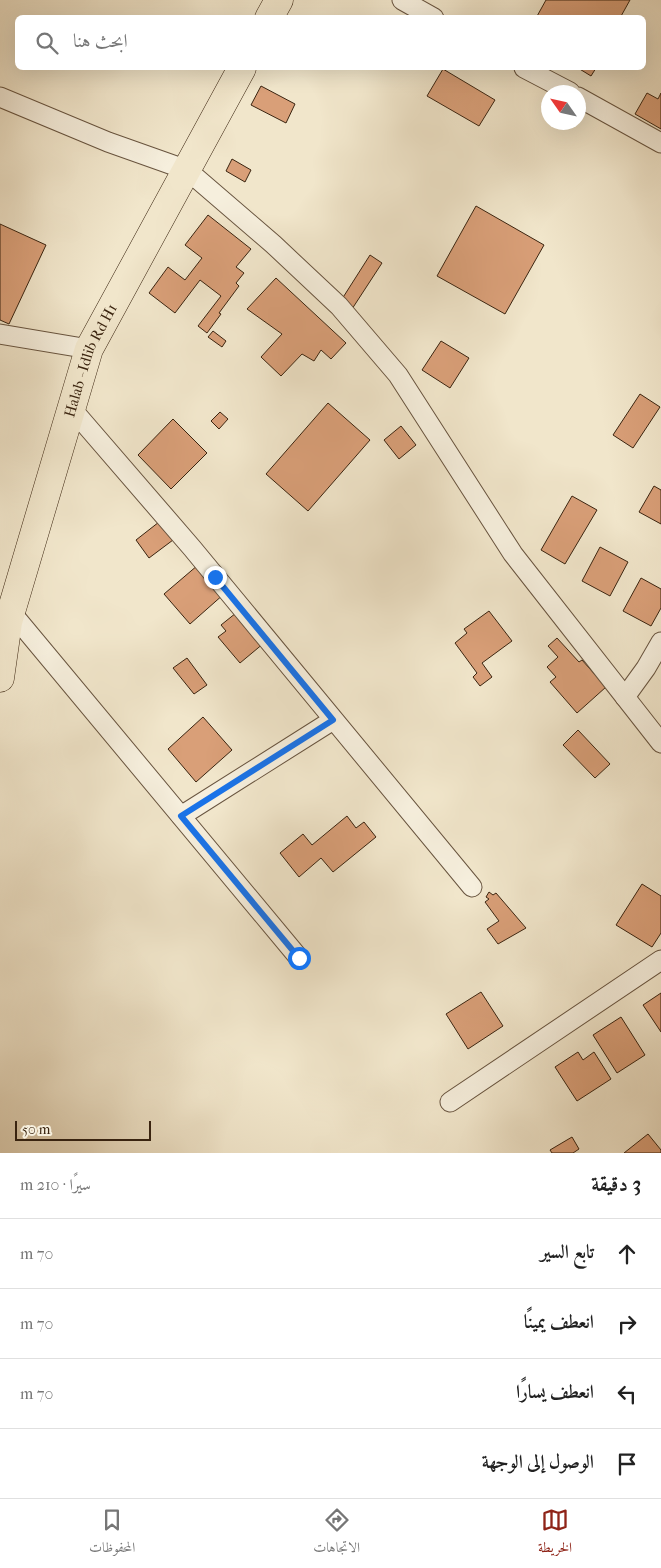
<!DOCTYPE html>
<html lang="ar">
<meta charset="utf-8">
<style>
:root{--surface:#fff;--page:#f6f6f6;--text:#222;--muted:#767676;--line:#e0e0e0;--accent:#8f2418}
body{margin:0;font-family:"IM FELL French Canon",Amiri,serif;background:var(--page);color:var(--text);direction:rtl}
.compass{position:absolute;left:541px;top:85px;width:45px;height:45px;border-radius:50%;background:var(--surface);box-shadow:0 5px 20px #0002;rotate:304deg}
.scale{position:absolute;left:15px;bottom:12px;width:136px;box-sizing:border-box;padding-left:5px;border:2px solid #3a2410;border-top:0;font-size:14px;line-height:18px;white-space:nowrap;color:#3a2410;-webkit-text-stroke:4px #f6efdd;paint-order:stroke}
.stop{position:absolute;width:15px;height:15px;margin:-11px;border:4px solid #1a73e8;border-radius:50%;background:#fff}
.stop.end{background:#1a73e8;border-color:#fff;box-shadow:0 1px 5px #0008}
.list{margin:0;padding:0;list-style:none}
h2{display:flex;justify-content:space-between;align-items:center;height:65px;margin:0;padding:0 20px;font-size:21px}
h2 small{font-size:16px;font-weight:400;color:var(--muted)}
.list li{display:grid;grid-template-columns:32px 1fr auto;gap:15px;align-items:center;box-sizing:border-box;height:70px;padding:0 20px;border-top:1px solid var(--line)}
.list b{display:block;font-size:19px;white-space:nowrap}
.list em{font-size:16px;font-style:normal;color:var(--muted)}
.icon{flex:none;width:28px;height:28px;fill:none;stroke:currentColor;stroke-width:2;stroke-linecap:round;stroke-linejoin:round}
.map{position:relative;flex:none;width:661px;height:1153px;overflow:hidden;direction:ltr}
.search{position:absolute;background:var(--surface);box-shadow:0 5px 20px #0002;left:15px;right:15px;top:15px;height:55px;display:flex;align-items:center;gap:12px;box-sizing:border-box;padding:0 18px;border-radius:8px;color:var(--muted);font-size:19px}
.sheet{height:345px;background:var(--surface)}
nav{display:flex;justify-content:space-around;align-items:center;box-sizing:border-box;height:70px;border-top:1px solid var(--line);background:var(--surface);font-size:14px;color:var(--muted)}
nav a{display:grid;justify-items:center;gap:2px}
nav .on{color:var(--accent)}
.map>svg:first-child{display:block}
.building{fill:#d99f78;stroke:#3a2410}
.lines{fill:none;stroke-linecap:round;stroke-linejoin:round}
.street-casing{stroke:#68543f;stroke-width:21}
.highway-casing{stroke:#3a2410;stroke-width:29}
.street{stroke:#f6efdd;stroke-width:19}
.highway{stroke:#f1e6cb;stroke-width:28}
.route{stroke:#1a73e8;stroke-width:6}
.labels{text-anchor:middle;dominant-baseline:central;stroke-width:5;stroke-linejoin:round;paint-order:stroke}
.street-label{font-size:15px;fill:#3a2410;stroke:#f6efdd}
</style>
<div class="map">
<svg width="661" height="1153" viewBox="0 0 661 1153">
<rect width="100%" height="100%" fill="#f1e6cb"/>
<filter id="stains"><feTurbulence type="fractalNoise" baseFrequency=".004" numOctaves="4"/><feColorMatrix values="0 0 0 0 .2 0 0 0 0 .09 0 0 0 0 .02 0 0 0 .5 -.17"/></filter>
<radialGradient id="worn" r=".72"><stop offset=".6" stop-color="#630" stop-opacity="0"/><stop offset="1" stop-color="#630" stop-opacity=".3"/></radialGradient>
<g class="building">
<path d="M546,0H630L620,18H536Z"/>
<path d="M578,68H596L591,76Z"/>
<path d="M443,69L495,100L479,126L427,96Z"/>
<path d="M261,86L295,104L286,123L251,105Z"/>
<path d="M647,93L658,99L661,93V129L635,114Z"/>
<path d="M232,159L251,170L245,182L226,171Z"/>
<path d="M476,206L544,245L505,314L437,276Z"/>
<path d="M208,215L251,249L236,267L244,273L236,283L239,286L219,313L221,314L207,333L198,326L221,296L200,280L175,313L149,293L168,267L185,280L202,258L185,245Z"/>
<path d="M0,224L46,245L9,324L0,320Z"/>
<path d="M370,255L382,263L352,309L342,299Z"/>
<path d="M276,278L346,343L331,359L321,350L314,361L302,354L281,376L261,357L282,334L247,309Z"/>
<path d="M213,331L226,341L222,347L208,337Z"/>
<path d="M441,341L469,358L450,388L422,370Z"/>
<path d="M640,394L660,407L633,448L613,435Z"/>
<path d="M328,403L370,440L308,511L266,474Z"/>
<path d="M220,412L228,419L219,429L211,421Z"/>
<path d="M173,419L207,453L171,489L138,455Z"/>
<path d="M401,426L416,445L399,459L384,440Z"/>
<path d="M654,486L661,490V524L639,512Z"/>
<path d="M572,496L597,510L565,564L541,550Z"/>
<path d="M159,522L173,540L149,558L136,540Z"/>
<path d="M600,547L628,562L610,596L582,581Z"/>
<path d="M198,565L224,594L190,624L164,594Z"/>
<path d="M641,578L661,589V608L651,626L623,611Z"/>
<path d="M489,611L512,641L482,663L492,677L480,686L473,677L477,673L455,643L467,633L464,629Z"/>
<path d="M236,613L264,643L240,663L218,637L226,631L221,625Z"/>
<path d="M557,638L579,662L582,660L606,687L577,713L550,682L556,677L547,667L558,657L548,646Z"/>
<path d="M187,658L207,685L194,694L173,668Z"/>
<path d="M203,717L232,750L196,782L168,749Z"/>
<path d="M578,730L610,764L595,778L563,745Z"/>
<path d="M347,816L356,828L364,822L376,837L333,872L321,858L299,877L280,853L303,834L312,845Z"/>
<path d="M642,884L661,896V933L652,947L616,925Z"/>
<path d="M489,892L493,895L496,893L526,928L498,944L487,929L499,921L485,902L489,899L486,897Z"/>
<path d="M481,992L503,1026L468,1049L446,1014Z"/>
<path d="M661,993V1032L643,1005Z"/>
<path d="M621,1017L645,1055L617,1073L593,1035Z"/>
<path d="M578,1052L583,1060L594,1052L611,1079L577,1101L555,1067Z"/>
<path d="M648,1134L661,1150V1153H624Z"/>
<path d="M572,1137L579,1149L573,1153H552L550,1150Z"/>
</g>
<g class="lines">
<defs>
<g id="street">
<path d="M402,0L434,18"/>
<path d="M524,68L570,92"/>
<path d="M0,97L108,142L187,170L273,244L339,306L398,375L513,554L661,743"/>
<path d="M578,97L661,143"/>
<path d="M0,334L89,349"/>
<path d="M72,409L192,548L472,887"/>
<path d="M11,612L299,958"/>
<path d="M625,697L646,668L661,642"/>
<path d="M181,816L333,720"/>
<path d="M450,1102L661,960"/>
</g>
<g id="highway">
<path d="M269,18L279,0"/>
<path id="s1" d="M0,678L8,622L89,349L242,68"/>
</g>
</defs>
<use href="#street" class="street-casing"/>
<use href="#highway" class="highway-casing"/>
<use href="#street" class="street"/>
<use href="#highway" class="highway"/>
</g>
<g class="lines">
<path class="route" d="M215,577L333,720L181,816L299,958"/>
</g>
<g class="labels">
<g class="street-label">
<text stroke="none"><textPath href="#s1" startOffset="331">Halab - Idlib Rd H1</textPath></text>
</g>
</g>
<rect width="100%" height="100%" filter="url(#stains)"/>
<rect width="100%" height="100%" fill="url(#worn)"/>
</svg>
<svg class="compass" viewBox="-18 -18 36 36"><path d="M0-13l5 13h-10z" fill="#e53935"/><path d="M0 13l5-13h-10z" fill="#767676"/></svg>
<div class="scale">50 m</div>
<div class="stop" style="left:299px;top:958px"></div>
<div class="stop end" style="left:215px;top:577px"></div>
<div class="search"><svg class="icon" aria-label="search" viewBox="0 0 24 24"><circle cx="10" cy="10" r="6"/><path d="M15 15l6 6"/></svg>ابحث هنا</div>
</div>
<section class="sheet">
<h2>3 دقيقة<small>سيرًا · 210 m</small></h2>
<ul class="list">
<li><svg class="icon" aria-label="ahead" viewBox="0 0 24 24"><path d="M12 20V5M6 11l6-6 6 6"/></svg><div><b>تابع السير</b></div><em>70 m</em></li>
<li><svg class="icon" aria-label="right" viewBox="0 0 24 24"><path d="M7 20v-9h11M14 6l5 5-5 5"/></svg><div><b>انعطف يمينًا</b></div><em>70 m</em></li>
<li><svg class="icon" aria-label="left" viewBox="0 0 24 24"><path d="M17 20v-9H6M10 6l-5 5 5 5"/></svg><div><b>انعطف يسارًا</b></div><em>70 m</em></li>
<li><svg class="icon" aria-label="arrive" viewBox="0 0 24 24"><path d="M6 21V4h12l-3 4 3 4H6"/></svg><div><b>الوصول إلى الوجهة</b></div></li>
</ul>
</section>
<nav>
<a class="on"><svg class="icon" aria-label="map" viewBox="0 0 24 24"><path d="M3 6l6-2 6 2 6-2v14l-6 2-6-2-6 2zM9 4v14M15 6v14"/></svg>الخريطة</a>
<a><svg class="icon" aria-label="directions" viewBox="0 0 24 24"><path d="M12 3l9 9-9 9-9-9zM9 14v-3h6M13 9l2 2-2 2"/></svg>الاتجاهات</a>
<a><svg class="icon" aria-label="saved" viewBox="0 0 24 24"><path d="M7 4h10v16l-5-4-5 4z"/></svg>المحفوظات</a>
</nav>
